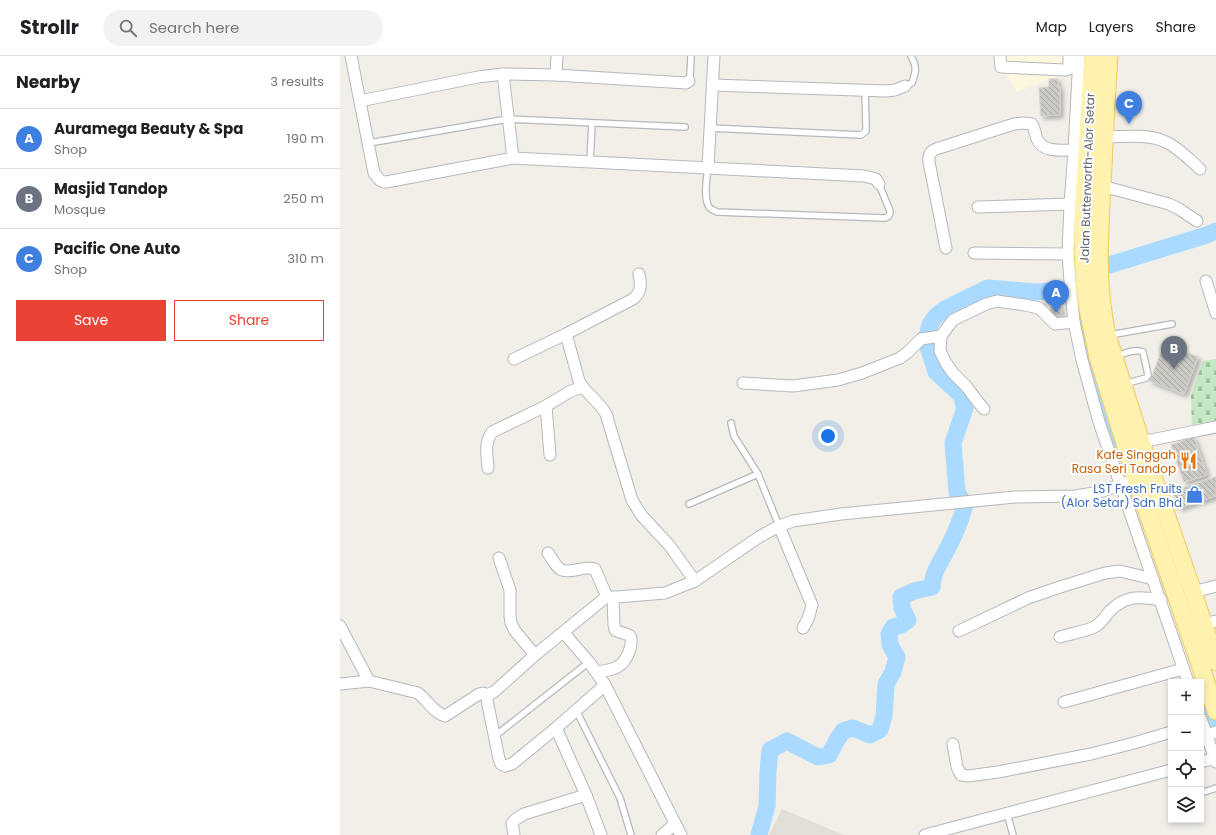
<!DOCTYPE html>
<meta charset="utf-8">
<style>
:root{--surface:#fff;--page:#f2f2f2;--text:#202124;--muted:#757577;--line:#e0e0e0;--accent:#ea4335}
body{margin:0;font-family:Poppins,sans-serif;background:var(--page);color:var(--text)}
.controls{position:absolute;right:12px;bottom:12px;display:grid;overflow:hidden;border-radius:0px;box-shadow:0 2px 6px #0003}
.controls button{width:36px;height:36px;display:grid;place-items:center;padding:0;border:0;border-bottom:1px solid var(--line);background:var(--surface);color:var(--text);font:20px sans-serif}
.you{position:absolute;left:488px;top:380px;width:14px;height:14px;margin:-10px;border:3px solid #fff;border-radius:50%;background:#1a73e8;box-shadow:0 0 0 6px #1a73e833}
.badge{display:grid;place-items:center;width:26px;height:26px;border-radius:50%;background:var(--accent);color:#fff;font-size:13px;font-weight:700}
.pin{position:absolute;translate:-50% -33px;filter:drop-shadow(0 1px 2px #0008)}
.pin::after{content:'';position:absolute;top:21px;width:14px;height:12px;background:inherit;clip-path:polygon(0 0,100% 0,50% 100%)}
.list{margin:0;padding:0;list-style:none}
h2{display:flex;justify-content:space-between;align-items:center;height:52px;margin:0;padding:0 16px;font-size:17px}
h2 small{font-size:13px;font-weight:400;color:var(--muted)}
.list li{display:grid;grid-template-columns:26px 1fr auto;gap:12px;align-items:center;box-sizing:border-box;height:60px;padding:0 16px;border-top:1px solid var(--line)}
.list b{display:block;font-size:15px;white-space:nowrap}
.list p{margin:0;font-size:13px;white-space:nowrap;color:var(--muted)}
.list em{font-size:13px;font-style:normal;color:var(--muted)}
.actions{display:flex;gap:8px;padding:12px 16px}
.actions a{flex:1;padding:9px 0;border:1px solid var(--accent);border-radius:0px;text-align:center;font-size:14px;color:var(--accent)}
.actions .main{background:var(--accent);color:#fff}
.icon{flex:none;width:22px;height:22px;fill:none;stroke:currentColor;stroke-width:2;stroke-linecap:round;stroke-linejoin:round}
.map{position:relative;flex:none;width:876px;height:779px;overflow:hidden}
header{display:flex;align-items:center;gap:24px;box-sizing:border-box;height:56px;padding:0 20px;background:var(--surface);border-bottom:1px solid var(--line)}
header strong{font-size:19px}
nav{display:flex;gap:22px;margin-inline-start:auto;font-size:14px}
.search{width:280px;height:36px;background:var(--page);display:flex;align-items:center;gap:10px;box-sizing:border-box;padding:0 14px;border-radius:22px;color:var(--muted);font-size:15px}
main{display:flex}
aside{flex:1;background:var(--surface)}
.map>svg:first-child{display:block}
.commercial{fill:#fef7e0}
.education{fill:#e1ded6}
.cemetery{fill:url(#cemetery-stones)}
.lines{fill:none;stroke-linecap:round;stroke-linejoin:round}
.canal{stroke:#aadaff;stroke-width:10}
.river{stroke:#aadaff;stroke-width:17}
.building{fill:url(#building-back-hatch);stroke:#d6d1c6;filter:url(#shadow)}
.lane-casing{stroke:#b5b8bc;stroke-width:8}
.street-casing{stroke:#b5b8bc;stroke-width:13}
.primary-casing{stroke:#f2c960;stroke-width:19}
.lane{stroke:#fff;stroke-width:5.5}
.street{stroke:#fff;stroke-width:11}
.primary{stroke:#fff2af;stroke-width:17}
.labels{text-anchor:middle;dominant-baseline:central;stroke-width:4;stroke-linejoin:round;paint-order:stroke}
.street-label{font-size:12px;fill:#5f6368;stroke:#fff}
.food-label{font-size:12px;fill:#c56008;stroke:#fff;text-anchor:end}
.shop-label{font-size:12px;fill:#366cbe;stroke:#fff;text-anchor:end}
</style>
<header>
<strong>Strollr</strong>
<div class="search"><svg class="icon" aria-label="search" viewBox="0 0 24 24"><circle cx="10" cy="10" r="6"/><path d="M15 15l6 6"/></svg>Search here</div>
<nav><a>Map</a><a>Layers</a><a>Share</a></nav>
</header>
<main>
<aside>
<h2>Nearby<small>3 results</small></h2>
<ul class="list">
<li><span class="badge" style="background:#3f7fe0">A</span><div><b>Auramega Beauty &amp; Spa</b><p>Shop</p></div><em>190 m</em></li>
<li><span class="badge" style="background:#6b7280">B</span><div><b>Masjid Tandop</b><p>Mosque</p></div><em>250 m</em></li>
<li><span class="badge" style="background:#3f7fe0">C</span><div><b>Pacific One Auto</b><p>Shop</p></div><em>310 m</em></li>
</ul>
<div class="actions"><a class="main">Save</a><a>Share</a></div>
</aside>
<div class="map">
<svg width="876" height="779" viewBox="0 0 876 779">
<defs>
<pattern id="cemetery-stones" width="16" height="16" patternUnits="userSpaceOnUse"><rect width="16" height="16" fill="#c5e8c5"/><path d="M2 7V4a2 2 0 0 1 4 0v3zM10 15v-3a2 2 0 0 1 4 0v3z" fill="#a3c0a4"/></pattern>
<pattern id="building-back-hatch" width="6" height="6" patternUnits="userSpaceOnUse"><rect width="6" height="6" fill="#cccac5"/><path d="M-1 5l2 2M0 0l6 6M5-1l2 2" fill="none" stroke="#a9a8a4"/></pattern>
<filter id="shadow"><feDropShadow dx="3" dy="3" stdDeviation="2" flood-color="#0004"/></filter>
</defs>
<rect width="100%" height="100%" fill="#f1efe8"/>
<path class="commercial" d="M655,0H735L734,14L677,36Z"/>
<path class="education" d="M442,753L504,779H429Z"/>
<path class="cemetery" d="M876,303V369L852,373L851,340L863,305Z"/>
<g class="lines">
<g class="canal">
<path d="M739,249L743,279L749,309L779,397"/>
<path d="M864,646L873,671"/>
</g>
<g class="river">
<path d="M769,209L867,179L876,175"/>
<path d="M419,779L427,750L428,716L430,694L447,685L478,701L489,699L497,684L503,675L513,672L530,679L540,674L544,660L546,628L553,616L557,601L550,589L549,578L553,571L561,569L568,564L562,552L561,541L574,535L592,531C593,516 598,511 604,499C613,483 620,467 625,449L617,436L613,387L625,352L621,339L596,316L586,285L590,268L596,260L605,253L648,232L696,236L723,234"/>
</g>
</g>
<g class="building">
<path d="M709,23H718V31H720V59L701,60L699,32L709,31Z"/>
<path d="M720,249L722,262L713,264L710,251Z"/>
<path d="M824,289L858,301L844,338L810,325Z"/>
<path d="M854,381L867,419L844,426L831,389Z"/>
<path d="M876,421V440L839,452L833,435Z"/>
</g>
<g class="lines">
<defs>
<g id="lane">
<path d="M349,25L350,21L351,0"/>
<path d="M565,30L572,27C576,15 577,11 571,0"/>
<path d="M370,72L521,79L526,75V69L525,35"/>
<path d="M29,87L168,63L345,71"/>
<path d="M250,106L252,67"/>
<path d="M368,111C367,121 363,142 369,151C371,154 374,154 377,156L545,162C549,161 550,159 550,155L539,128"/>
<path d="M770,279L832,268"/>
<path d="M776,300C784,298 795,292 803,296L808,319L806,322L784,328"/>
<path d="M391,367L394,380L418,418L439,470"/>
<path d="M349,448L418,418"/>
<path d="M236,654L280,742L291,779"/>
<path d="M155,680L249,606"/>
<path d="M861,737L876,732"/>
<path d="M667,757L673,779"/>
</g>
<g id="street">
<path d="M11,0L34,117C38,122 40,126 46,126L173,102L524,120L536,123L539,128"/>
<path d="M660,0L661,11L725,14L729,13V0"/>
<path d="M739,0L734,94L730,148L728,198L730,225L734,266L742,304L759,366L848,626"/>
<path d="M163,18L173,102"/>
<path d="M216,19L217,0"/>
<path d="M372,29L546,35L555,34L565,30"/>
<path d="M20,45L138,21L163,18L216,19L346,27L349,25"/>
<path d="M764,81C783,81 809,77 826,86C839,92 850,104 860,113"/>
<path d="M368,111L374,0"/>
<path d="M762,130L829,148L839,153L857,165"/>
<path d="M638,151L730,148"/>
<path d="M606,192L589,106C588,99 591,95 596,93L674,68L683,67L692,68C695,73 695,78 697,83C703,97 722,94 734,94"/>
<path d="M634,197L728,198"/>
<path d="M866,225L876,257"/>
<path d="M226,278L239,325C246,338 259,345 266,358L292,444L302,460L329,489L355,525"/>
<path d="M174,303L226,278L293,243C302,236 301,228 299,218"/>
<path d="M403,327L453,330L498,324L522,317L560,302L568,296L581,283L601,280"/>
<path d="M206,350L210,399"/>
<path d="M644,353L638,346L626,330L613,317L606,307L600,295L601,280L613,264L646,248L657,245L685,249L699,252L715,268L734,266"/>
<path d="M801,386L876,371"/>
<path d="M148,412C147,398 144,388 152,376L206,350L229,336L242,331"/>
<path d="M439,470L472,549L468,563L463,572"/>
<path d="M208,497C212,502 216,512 222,514C231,518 244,509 255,513L267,541"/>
<path d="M159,502L170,534V560L171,567L175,575L195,599"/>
<path d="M853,536L876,530"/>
<path d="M863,568L876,565"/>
<path d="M0,570L29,625"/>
<path d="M619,575L688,542L720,531L765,517L780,515L813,523"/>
<path d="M224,577L249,606L265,629L341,779"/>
<path d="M720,581C729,578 748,575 756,570C761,567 765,561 769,556C785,539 799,540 821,544"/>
<path d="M256,616C274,614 284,612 290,593C291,589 292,583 290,580C288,578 278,576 275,574L274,569L273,541"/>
<path d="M0,628L29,625L78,637C87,644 94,657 105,660L139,638L143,637L146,639L154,636L195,599L265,542L325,537L355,525L419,481L439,470L453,465L501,458L675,441L735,440L760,436L796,423"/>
<path d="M146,639L159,703L161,708L165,710L172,708L216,672L265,629"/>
<path d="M724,646L843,613"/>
<path d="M861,663L876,706"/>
<path d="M216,672L246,739L261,779"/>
<path d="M866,679L876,676"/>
<path d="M613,688L617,711L621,719L628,720L658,716L751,698L794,687L831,676"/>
<path d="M861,706L875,702"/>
<path d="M174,779L172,767L176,763L184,758L246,739"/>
<path d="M322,779L335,768"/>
<path d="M585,779L831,714"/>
</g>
<g id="primary">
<path d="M753,0L743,161V199L745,230L748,253L758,301L796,423L876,655"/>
<path d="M769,0C766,44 764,87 762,131C759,182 756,228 767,279L801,386L853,536L876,606"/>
</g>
</defs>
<use href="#lane" class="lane-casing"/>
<use href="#street" class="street-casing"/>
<use href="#primary" class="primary-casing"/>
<use href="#lane" class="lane"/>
<use href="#street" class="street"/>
<use href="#primary" class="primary"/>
</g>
<defs>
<symbol id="restaurant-bare" viewBox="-9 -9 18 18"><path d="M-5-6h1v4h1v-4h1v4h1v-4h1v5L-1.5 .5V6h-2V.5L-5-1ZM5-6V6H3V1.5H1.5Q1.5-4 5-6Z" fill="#e8710a" stroke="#fff" stroke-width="2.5" paint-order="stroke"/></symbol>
<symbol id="shop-bare" viewBox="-9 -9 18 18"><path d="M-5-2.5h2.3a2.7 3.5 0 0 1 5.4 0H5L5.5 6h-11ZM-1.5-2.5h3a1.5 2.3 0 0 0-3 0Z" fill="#3f7fe0" stroke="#fff" stroke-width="2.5" paint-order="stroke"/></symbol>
</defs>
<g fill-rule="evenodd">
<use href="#restaurant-bare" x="836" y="392" width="25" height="25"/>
<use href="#shop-bare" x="842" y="426" width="25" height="25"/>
</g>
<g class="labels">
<g class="street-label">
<text transform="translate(747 122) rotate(-88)">Jalan Butterworth-Alor Setar</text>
</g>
<g class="food-label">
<text x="836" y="398">Kafe Singgah<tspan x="836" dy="14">Rasa Seri Tandop</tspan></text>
</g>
<g class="shop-label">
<text x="842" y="432">LST Fresh Fruits<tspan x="842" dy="14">(Alor Setar) Sdn Bhd</tspan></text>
</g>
</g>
</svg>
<div class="controls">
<button>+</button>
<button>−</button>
<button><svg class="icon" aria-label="locate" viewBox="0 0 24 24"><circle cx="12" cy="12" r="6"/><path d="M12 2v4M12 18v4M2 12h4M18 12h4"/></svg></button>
<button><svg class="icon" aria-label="layers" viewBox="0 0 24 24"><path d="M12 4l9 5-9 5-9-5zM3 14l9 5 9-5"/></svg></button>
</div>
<div class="you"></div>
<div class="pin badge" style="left:716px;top:257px;background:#3f7fe0">A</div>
<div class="pin badge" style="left:834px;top:313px;background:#6b7280">B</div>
<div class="pin badge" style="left:789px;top:68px;background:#3f7fe0">C</div>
</div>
</main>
